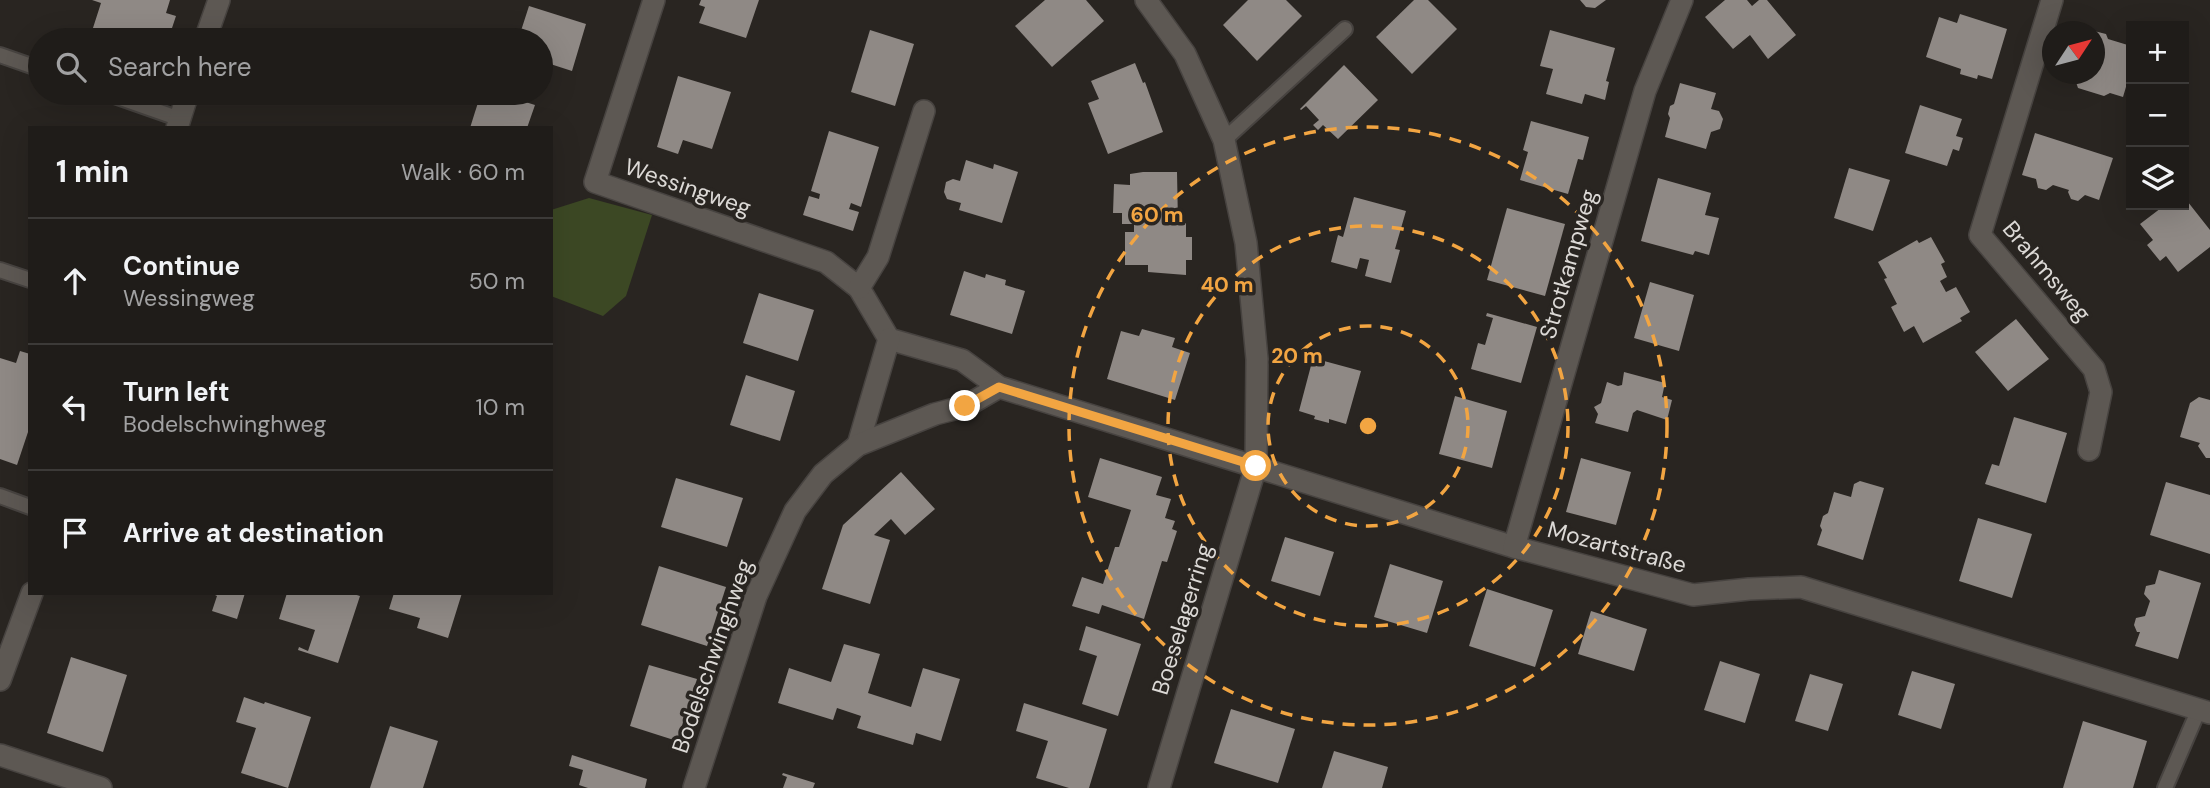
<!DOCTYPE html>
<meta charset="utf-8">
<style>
:root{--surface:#1f1c19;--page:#272522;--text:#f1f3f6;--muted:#a1a1a2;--line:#3c3a38}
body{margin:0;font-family:"DM Sans",sans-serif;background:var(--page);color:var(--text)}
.controls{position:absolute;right:21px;top:21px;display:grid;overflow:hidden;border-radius:0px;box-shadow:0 7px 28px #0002}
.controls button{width:63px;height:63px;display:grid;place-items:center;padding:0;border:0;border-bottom:2px solid var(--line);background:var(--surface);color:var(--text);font:35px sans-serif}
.compass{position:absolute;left:2042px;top:21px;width:63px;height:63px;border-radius:50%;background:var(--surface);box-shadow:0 7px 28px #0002;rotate:54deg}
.stop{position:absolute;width:21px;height:21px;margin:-16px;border:5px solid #f2a542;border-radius:50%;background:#fff}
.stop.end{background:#f2a542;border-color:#fff;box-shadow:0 2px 7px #0008}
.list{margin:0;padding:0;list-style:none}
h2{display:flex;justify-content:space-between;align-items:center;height:91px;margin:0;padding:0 28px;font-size:30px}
h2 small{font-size:23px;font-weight:400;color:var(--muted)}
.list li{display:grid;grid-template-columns:46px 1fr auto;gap:21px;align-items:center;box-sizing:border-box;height:126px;padding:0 28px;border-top:2px solid var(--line)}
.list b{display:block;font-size:26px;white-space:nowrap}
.list p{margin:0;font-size:23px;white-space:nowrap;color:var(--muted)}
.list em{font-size:23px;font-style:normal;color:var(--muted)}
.icon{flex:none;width:38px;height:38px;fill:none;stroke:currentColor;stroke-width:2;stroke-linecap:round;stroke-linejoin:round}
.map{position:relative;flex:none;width:2210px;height:788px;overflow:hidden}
.search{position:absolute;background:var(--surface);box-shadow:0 7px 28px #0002;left:28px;top:28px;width:525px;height:77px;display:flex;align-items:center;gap:18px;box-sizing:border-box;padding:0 24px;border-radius:38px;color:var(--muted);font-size:26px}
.panel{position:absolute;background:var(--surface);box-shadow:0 7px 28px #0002;left:28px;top:126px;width:525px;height:469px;border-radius:0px}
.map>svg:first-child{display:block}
.green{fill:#3c4824}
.building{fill:#8f8985}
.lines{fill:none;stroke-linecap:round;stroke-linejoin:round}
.service-casing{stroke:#474340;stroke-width:18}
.minor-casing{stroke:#474340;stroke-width:24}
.service{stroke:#5d5853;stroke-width:14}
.minor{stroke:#5d5853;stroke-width:21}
.route{stroke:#f2a542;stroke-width:9}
.ring{fill:none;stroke:#f2a542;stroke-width:3.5;stroke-dasharray:12 9}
.labels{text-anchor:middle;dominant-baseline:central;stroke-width:7;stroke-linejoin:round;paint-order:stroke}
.street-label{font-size:23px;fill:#dcd9d6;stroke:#292521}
.centre{fill:#f2a542;stroke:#292521;stroke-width:3.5}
.ring-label{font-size:21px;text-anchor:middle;font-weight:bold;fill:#f2a542;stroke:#292521;stroke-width:7;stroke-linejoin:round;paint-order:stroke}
</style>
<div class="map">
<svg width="2210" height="788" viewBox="0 0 2210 788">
<rect width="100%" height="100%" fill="#292521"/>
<path class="green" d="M589,198L652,215L626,296L603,316L551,296V210Z"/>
<g class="building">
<path d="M92,0H170L166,13L176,16L168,40H122L92,31L101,3Z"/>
<path d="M701,0H759L746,38L699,23L705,7L699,5Z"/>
<path d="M1045,0H1086L1104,21L1052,67L1015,26Z"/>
<path d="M1248,0H1286L1302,16L1257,61L1223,25Z"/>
<path d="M1414,0H1428L1457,29L1412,74L1376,37Z"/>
<path d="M1580,0H1606L1595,8L1586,7Z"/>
<path d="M1725,0H1747L1752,6L1759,0H1767L1796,35L1768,59L1750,35L1733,49L1705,17Z"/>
<path d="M529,6L586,24L572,71L541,61V40H518Z"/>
<path d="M1960,14L2007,29L1992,79L1978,75L1977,79L1960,74L1961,69L1926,57L1939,17L1957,23Z"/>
<path d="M271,30L301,40H268Z"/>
<path d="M870,30L914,44L895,106L851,92Z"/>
<path d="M1550,30L1615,48L1606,81L1609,82L1605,100L1585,94L1582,104L1546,94L1553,69L1540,66Z"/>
<path d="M2094,31L2106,34L2108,39L2131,46V70L2123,97L2110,93L2104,96L2078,88L2076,82L2057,76L2058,74H2094Z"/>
<path d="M1135,63L1143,83L1145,82L1163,132L1108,154L1088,103L1099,99L1091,81Z"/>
<path d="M1344,65L1378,100L1338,139L1323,125L1318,130L1313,125L1319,120L1306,106L1301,110L1300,109Z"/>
<path d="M678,76L731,92L712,149L683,140L678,154L657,147Z"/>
<path d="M1680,83L1716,93L1711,109L1719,111L1723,119L1720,129L1711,132L1706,149L1665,137L1670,118L1668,114L1670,106L1674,104Z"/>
<path d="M481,93H497L535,105L527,128H470Z"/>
<path d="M1920,105L1962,119L1956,136L1963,138L1959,151L1953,149L1947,166L1905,153Z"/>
<path d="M1531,121L1589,137L1583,160L1578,159L1568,194L1520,180L1528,152L1523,150Z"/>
<path d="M829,131L879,147L861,207L851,203L849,209L859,212L853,231L803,215L809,196L819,199L820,194L811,191Z"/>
<path d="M2035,133L2113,158L2099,200L2085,195L2078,201L2071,199L2068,192L2069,190L2053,185L2046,190L2038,188L2036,179L2022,175Z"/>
<path d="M966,160L993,169L994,164L1018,172L1002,223L959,210L961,203L947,199L944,192L946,182L953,179L960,181Z"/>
<path d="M1849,168L1890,180L1873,231L1834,218Z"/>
<path d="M1143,172H1177L1178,223H1186V237H1192V260H1186V275L1148,272V265H1125V232H1134V224H1122V213H1113L1114,184L1130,185V174Z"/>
<path d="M1658,178L1711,193L1705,215L1719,218L1709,255L1695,251L1693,255L1641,241Z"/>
<path d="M1354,197L1406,211L1395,249L1400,250L1391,283L1365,276L1369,260L1360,258L1357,269L1331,262L1338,235L1343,237Z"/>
<path d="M2184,197L2210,230V247L2178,272L2166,256L2160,261L2147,245L2153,240L2140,224L2165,205H2184Z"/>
<path d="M1507,208L1565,224L1545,296L1487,280Z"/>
<path d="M1931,237L1945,262L1941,264L1947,277L1940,281L1946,292L1956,287L1970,312L1960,318L1962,321L1923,343L1914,326L1904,332L1891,307L1897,304L1884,279L1887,278L1878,262L1917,240L1919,243Z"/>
<path d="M964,271L985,278L986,274L1006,280L1005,285L1025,291L1012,334L950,315Z"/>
<path d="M1650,282L1694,295L1679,351L1634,338Z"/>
<path d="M759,293L814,310L798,361L743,343Z"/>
<path d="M1487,313L1537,327L1521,383L1471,369L1478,343L1485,345L1493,318L1486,316Z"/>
<path d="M2016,319L2049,359L2008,391L1975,352Z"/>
<path d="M1142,329L1175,338L1172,347L1190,353L1175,400L1107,379L1121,331L1139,336Z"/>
<path d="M20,351L30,354L28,387H30V426L17,465L0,459V358L16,363Z"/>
<path d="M1313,358L1361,371L1346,424L1329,419V423L1314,419L1315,416L1299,411Z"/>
<path d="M1624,372L1665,383L1662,397L1672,400L1667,420L1637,410L1633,413L1628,432L1595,423L1598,414L1594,407L1601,403L1607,382L1618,386L1622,385Z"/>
<path d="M746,375L795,391L780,441L730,425Z"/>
<path d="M1455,396L1507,411L1492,468L1439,454Z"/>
<path d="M2199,397L2210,400V458H2206L2198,446L2200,443L2180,437L2190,403Z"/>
<path d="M2014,417L2067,433L2046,503L1985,484L1992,464L1999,466Z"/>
<path d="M1100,458L1162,477L1156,495L1171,499L1165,518L1175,521L1172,529L1177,531L1167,562L1162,561L1144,619L1102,605L1099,614L1072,606L1082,577L1103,584L1115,547H1119L1131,510L1088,497Z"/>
<path d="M1581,458L1631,472L1616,525L1566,512Z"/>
<path d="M901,472L935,509L905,535L891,519L874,535L890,540L870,604L822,589L843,525Z"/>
<path d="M676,478L743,498L727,547L661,527Z"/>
<path d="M1860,481L1884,488L1863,560L1817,545L1822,530L1820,526L1823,516L1828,513L1834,492L1851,497L1854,484Z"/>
<path d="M2166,482L2210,495V554L2150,535Z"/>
<path d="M1978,518L2032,534L2012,598L1959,581Z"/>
<path d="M1285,537L1334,552L1320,596L1271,581Z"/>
<path d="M1390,564L1443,581L1427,633L1374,617Z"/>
<path d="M659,566L726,587L707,646L641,625Z"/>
<path d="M2159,570L2201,583L2178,659L2135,646L2140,632H2137L2134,625L2136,618L2145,616L2150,601L2144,594L2146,586L2155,584Z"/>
<path d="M1487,589L1553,610L1535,667L1469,646Z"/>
<path d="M211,593H245L237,619L212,611L217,596Z"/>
<path d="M287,593H350L360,596L338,663L298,650L299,647L308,651L315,630L279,619Z"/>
<path d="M394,593H462L448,638L417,628L420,618L389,609Z"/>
<path d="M1591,611L1647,629L1634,671L1578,654Z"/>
<path d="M1086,626L1141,644L1118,716L1082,704L1097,656L1079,650Z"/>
<path d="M844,644L880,654L868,693L911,707L923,668L960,679L941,741L916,733L913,745L857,728L861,716L837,708L833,720L778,703L789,668L831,682Z"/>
<path d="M71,657L127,675L103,752L47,733Z"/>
<path d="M1720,661L1760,674L1745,723L1704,710Z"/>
<path d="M649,665L697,679L677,741L630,726Z"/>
<path d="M1912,671L1955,684L1941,729L1898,715Z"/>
<path d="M1810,674L1843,684L1828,731L1795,721Z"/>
<path d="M244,697L264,704L265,702L311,717L288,788L241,773L256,728L236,722Z"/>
<path d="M1024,703L1107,729L1089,788H1069L1036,778L1048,741L1016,731Z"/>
<path d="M1231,709L1295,729L1278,783L1214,763Z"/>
<path d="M2083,721L2147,741L2133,788H2063Z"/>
<path d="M390,726L438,741L423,788H370Z"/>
<path d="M1334,751L1388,767L1382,788H1322Z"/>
<path d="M572,755L647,779L645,788H588L579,785L583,770L569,766Z"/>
<path d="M783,773L815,783L813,788H783L787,777L782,775Z"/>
</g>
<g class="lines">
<defs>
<g id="service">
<path d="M0,55L40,69"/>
<path d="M106,93L180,119"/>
<path d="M1224,140L1345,29"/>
<path d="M0,270L30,280"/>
<path d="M0,496L30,507"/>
<path d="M2165,788L2199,709"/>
</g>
<g id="minor">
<path d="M654,0L595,182L826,262L859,288L889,339L962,360L999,387L1514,547L1693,595L1749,589L1801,587L2210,713"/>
<path d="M1146,0L1185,54L1224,140L1246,243L1257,359L1256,466L1159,788"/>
<path d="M2052,0L1980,235L2094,369L2101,392L2089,450"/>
<path d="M205,40L219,0"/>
<path d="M177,128L188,93"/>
<path d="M859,288L878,257L924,111"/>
<path d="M858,445L889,339"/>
<path d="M1514,547L1645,91L1682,0"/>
<path d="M0,680L32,593"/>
<path d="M0,755L101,788"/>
<path d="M694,788L756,596L795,511L823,474L858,445L935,414L966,406L999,387"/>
</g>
</defs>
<use href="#service" class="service-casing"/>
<use href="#minor" class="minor-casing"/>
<use href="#service" class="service"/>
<use href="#minor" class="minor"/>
</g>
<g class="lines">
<path class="route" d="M965,406L999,387L1256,466"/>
</g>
<g class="ring">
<circle cx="1368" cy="426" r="100"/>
<circle cx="1368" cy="426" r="200"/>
<circle cx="1368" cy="426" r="299"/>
</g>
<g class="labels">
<g class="street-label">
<text transform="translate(688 187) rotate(19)">Wessingweg</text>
<text transform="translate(1568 264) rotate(-74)">Strotkampweg</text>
<text transform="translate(2047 271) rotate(50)">Brahmsweg</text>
<text transform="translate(1617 547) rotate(15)">Mozartstraße</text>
<text transform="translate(1182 619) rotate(-73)">Boeselagerring</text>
<text transform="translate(712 656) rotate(-71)">Bodelschwinghweg</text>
</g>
</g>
<circle cx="1368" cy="426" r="10" class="centre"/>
<g class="ring-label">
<text x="1157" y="222">60 m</text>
<text x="1227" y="292">40 m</text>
<text x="1297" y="363">20 m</text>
</g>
</svg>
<div class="controls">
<button>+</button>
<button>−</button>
<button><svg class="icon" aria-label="layers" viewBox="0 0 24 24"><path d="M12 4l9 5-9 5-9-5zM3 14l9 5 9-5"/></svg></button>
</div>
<svg class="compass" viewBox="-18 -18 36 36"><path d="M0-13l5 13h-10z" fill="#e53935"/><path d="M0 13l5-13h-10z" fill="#a1a1a2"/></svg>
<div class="stop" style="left:1256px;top:466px"></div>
<div class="stop end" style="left:965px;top:406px"></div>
<div class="search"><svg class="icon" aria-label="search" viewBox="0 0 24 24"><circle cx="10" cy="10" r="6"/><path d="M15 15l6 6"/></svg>Search here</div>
<section class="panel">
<h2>1 min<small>Walk · 60 m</small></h2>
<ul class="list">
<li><svg class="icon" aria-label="ahead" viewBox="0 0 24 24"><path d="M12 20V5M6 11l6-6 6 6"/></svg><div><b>Continue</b><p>Wessingweg</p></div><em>50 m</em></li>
<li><svg class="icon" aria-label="left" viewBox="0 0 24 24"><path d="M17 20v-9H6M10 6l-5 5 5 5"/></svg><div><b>Turn left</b><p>Bodelschwinghweg</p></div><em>10 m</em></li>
<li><svg class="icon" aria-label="arrive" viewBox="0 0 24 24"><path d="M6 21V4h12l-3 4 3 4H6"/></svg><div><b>Arrive at destination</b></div></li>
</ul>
</section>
</div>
